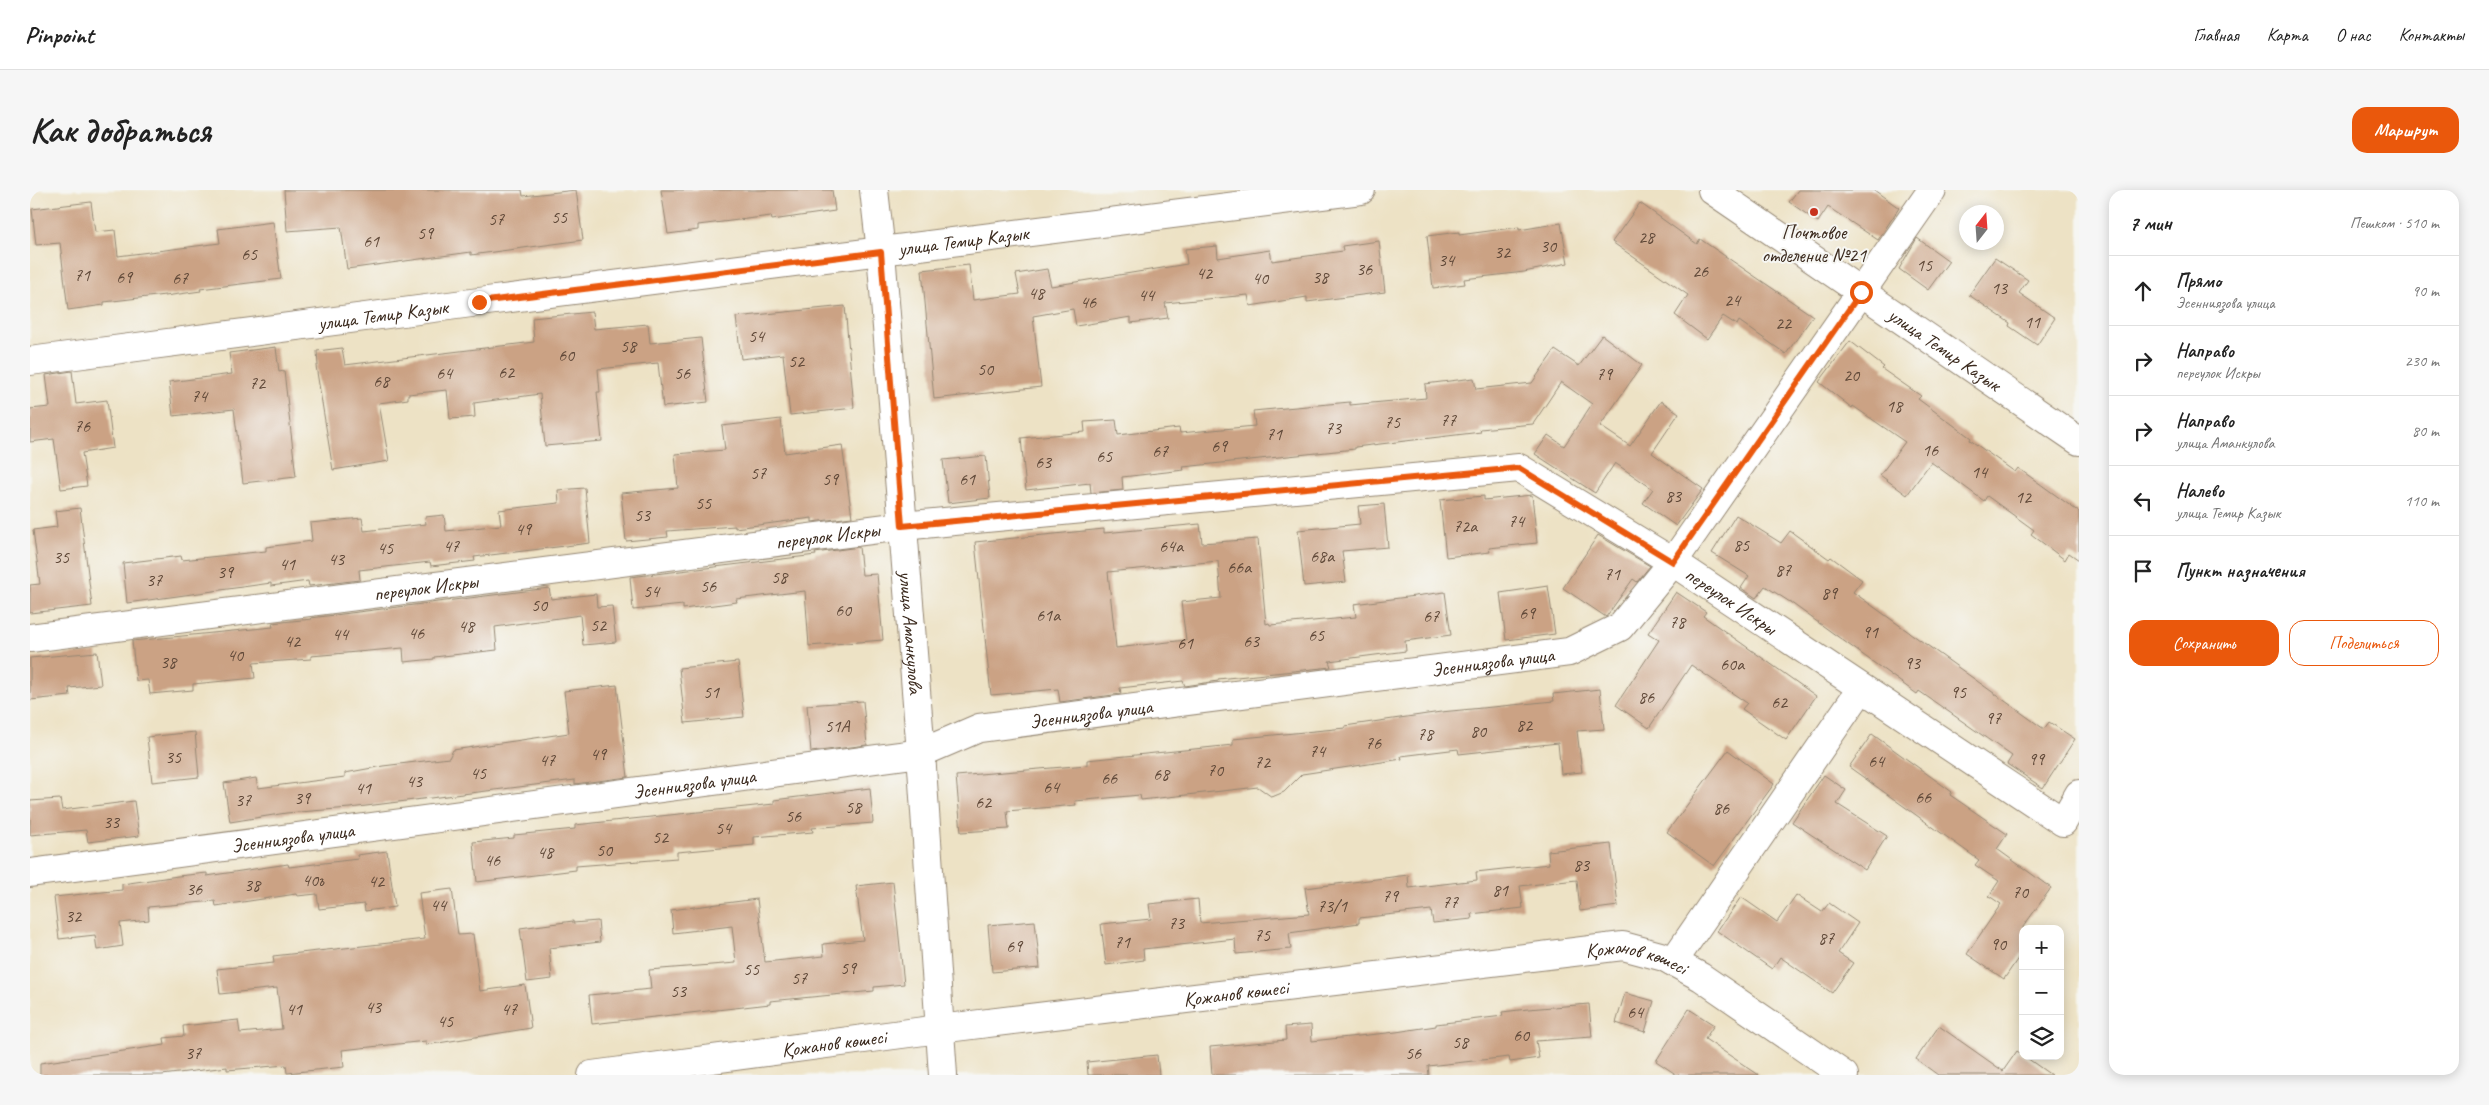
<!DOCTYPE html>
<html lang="ru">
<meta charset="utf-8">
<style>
:root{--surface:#fff;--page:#f6f6f6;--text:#222;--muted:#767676;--line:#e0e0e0;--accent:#ea580c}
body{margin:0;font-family:Caveat,sans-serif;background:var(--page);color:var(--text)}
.controls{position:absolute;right:15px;bottom:15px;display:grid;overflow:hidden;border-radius:10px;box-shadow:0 2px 12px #0003}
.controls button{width:45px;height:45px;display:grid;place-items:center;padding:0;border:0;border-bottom:1px solid var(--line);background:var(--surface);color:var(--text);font:25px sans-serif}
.compass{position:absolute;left:1929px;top:15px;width:45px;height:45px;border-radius:50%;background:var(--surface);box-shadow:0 2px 12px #0003;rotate:17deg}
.stop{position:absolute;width:15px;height:15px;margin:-11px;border:4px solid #ea580c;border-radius:50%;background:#fff}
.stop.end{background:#ea580c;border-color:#fff;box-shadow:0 1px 5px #0008}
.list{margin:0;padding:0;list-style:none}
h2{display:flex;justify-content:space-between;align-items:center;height:65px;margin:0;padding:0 20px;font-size:21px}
h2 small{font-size:16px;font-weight:400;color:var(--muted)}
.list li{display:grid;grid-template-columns:32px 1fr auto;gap:15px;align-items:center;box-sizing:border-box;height:70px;padding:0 20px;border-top:1px solid var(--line)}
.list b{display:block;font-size:19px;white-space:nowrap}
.list p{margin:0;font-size:16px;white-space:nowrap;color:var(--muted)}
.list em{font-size:16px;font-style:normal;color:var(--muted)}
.actions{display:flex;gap:10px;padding:15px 20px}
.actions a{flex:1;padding:11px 0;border:1px solid var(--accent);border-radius:15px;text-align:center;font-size:18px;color:var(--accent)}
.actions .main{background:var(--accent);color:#fff}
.icon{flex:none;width:28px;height:28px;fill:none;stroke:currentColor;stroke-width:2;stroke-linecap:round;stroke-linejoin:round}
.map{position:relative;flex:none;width:2049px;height:885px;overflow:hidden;border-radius:15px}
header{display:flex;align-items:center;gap:30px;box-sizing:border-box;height:70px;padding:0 25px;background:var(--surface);border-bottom:1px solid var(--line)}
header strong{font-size:24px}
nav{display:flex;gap:28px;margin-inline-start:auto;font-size:18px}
.intro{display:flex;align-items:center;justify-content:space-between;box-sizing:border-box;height:120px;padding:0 30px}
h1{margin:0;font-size:35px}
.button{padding:12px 22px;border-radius:15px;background:var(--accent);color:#fff;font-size:18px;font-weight:700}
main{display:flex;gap:30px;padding:0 30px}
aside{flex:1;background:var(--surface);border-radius:15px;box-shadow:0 2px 12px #0003}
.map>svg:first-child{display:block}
.building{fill:#cba284;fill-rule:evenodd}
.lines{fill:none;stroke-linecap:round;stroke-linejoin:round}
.minor-casing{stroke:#948672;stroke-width:30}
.major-casing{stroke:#948672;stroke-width:30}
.minor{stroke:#fff;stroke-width:28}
.major{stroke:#fff;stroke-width:28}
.route{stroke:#ea580c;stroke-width:6}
.poi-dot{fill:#c8321e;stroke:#f6f6f2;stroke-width:2}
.labels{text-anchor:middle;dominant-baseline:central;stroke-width:4;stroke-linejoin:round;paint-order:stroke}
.number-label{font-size:18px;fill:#5f4838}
.poi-label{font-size:20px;fill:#3b2a1e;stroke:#f6f6f2}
.street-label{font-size:20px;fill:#3b2a1e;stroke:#f6f6f2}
</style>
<header>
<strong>Pinpoint</strong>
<nav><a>Главная</a><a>Карта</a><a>О нас</a><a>Контакты</a></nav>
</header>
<div class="intro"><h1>Как добраться</h1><a class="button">Маршрут</a></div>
<main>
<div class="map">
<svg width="2049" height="885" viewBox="0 0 2049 885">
<rect width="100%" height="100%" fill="#f6f6f2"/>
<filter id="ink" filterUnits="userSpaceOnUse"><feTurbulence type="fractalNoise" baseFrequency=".02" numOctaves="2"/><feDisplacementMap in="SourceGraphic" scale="10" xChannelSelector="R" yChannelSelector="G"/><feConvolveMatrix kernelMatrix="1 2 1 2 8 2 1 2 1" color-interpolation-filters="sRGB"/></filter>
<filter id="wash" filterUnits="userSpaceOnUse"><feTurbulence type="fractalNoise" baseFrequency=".0096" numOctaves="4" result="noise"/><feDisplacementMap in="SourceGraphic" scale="20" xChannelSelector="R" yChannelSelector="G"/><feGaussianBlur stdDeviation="1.12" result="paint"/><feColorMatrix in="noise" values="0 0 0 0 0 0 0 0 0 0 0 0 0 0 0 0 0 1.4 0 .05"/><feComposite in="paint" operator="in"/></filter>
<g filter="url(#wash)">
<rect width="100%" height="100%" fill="#ede2c5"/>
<g id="blocks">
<g class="building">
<path d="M254,0H492L493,6L546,0L553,50L441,65V62L317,79L311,37L257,41Z"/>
<path d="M631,0H802L805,21L742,30L741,26L668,35V40L638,44Z"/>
<path d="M1768,0H1844L1869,18L1848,50L1798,17L1788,32L1759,12Z"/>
<path d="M61,12L65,42L85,40L88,66L190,53L188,39L243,32L251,89L170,99L171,101L135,106V105L74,112V115L38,120L30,53L6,55L2,19Z"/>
<path d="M1610,13L1667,54L1670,49L1783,126L1756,164L1709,131L1707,135L1693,126L1677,149L1645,125L1658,105L1582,52Z"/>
<path d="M1531,33L1538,73L1494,82L1434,89L1435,94L1403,98L1397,46L1429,42V45L1489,37V40Z"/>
<path d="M1887,48L1919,71L1898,100L1869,79Z"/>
<path d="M1349,51L1355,102L1277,112V107L1220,116L1218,105L1135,113L1138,128L1101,133V127L1046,136L1043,119L1003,126L1011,197L904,209L892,80L939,75L943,110L990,104L986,84L1017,79L1021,96L1157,74L1155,59L1187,56L1188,68L1240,60L1242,71L1313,61L1312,56Z"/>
<path d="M1965,68L1998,90L1989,103L2025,128L2007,155L1979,136L1980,133L1939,105Z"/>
<path d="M815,116L824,218L760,225L753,164L711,169L706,127Z"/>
<path d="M562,122L564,139L618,134L620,153L671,148L678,212L633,217L628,173L568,179L570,202H567L572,251L515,256L510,204L444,213L445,227L420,229L417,200L378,204V209L349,213L359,271L303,280L286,176H288L287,161L312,158L315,175L504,152L502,128Z"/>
<path d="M1572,145L1612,175L1570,236L1600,256L1631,211L1649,223L1622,263L1673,299L1646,336L1613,313L1623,299L1585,273L1565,303L1505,264L1518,245L1534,256L1562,214L1531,192L1503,234L1450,239L1451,242L1325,257V259L1153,277L1154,280L1092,287L1093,300L1061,303L1060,293L996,300L991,248L1055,242L1054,232L1086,230L1088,245L1149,238L1150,243L1225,236L1223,221L1320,212V215L1396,208L1395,194L1444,188L1446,199L1502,193L1525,160L1549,176Z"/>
<path d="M1820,151L1854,177L1852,179L1891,206L1888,209L1941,248L1940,250L1985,282L1988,278L2049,322V370L2039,363L2035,370L2001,344L2004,340L1957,306L1954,311L1901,272L1877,305L1850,285L1875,252L1823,216L1822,218L1789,192Z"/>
<path d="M246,157L249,182L254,181L266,287L213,293L204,219L143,226L139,192L202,184L199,163Z"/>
<path d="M42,181L46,214L77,210L83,258L52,263L57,296L31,299L24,249L0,252V219L20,217L16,185Z"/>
<path d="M751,229L755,263L812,255L822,327L782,332V328L705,338V336L637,341L638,347L596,351L591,303L648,298L645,264L695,260L692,236Z"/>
<path d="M956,266L960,308L918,313L913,270Z"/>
<path d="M555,298L560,353L444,367L445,371L401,376L400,372L329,380L330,390L279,396L278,391L241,396V393L97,413L93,373L151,366L152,370L236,361V357L282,351L280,333L332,328L334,341L396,334L395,327L414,325L416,341L471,335L469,320L529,313L528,300Z"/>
<path d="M1502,305L1507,353L1459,358L1460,362L1416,367L1410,310L1454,306V310Z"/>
<path d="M1354,314L1358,357L1312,361L1316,392L1274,396L1268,340L1330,334L1328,316Z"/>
<path d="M50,318L62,416L0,423V395L10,394L3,340L27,337L25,321Z"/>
<path d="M1706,325L1751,353L1760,341L1799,369L1801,367L1832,390L1823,402L2014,539L2019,532L2045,549L2013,598L1977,574L1982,566L1889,501L1887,504L1760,412L1735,396L1726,408L1711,398L1719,386L1682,363Z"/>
<path d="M1170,334L1172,353L1228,349L1236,434L1239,433L1240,435L1326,427L1324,414L1415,402L1421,445L1375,451L1376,461L1299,471L1301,477L1188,489V491L1155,496L1153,491L1090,498L1091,504L1030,512L1028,499L961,505L945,352L1074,339V343ZM1188,371L1191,408L1151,412L1156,450L1086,458L1078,382Z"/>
<path d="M1568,345L1620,376L1607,392L1603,389L1576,427L1533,398Z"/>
<path d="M829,357L832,385L847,384L853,450L779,456L775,401L706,409L707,412L653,419V415L603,420L600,387L786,365L785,363Z"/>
<path d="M1518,396L1525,444L1476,450L1470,403Z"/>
<path d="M519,398L521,409L566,404L567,417L582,416L586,452L553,455L550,425L465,437L467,460L404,467V469L374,472L373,458L281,466V469L223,473L225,488L163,494V500L120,504L118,490L106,491L102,451L243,437L242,433L282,429L281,428Z"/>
<path d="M1646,402L1676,422L1673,426L1786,506L1756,550L1712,519L1717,513L1661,475L1619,538L1586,515L1629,450L1618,443Z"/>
<path d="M67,462L71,495L39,498L40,506L0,510V468Z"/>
<path d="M708,472L714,527L655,533L649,478Z"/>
<path d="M587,495L598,587L545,594V590L320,618L256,623L200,632L194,593L226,588L228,598L315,587V583L353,576L419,568L423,560L539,543L534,501Z"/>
<path d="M1570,499L1574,539L1547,541L1552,582L1531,584L1528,553L1429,564L1428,559L1371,566L1372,569L1272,584L1254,602L1242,607L1228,597L1111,610L1110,605L1045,611L1046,615L977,621L979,639L931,642L926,586L1057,575V570L1203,555V549L1315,538V536L1411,522L1524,511L1523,504Z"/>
<path d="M833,511L837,555L781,562L777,515Z"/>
<path d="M165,542L169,587L122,592L117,547Z"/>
<path d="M1842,544L1922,602L1920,605L1977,644L1967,659L2021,698L1993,737V761L1974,789L1937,764L1971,714L1959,706L1969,691L1945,675L1949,670L1819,577Z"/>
<path d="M1698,560L1744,594L1684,676L1637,642Z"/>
<path d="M1794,585L1816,600L1807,614L1857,646L1835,680L1762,632Z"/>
<path d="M840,598L843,633L782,638L783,642L724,647V655L647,662V668L546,676V680L447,692L443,652L484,648V645L545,639V635L744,614V610Z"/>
<path d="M30,609L32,620L104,611L109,646L58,652L56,640L0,645V611Z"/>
<path d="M1581,654L1588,716L1550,721L1547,690L1490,696L1493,718L1441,724L1442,729L1403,733L1401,720L1329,728V733L1259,743L1261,759L1206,764L1205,749L1113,759L1114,770L1076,775L1071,734L1121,729L1119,714L1168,709L1170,733L1279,724L1275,698L1378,685L1379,698L1447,690L1446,682L1519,674L1518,661Z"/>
<path d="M357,661L365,717L335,721L334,714L289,719L287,704L267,706L266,704L186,716L185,711L118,717L119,730L90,733L93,756L67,760L65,745L29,749L24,707L92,700V694L148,686L177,683V686L258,674L259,677L328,669L327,665Z"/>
<path d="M863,692L874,794L844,797V801L740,811V814L562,834L559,805L621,799L619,780L706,773L702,736L643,743L641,720L727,709L735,772L794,766L793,754L833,750L826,696Z"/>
<path d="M422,699L428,745L443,744L450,801L495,795L501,838L396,855V851L312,860L314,877L257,883L256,875L197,880V877L132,885H10V873L135,855L134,848L154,846L153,836L208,830L210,843L252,839L247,798L190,804L187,779L244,773L243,766L395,749L389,703Z"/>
<path d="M1766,705L1792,722L1799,713L1828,733L1808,763L1823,773L1802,803L1750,767L1742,779L1687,741L1711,707L1747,732Z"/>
<path d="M543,731V733L568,731L570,752L519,758L522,789L497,792L490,738Z"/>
<path d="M1005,731L1010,778L962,782L958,735Z"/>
<path d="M1595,803L1624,811L1615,842L1586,833Z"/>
<path d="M1559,814L1562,847L1506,851L1509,868L1480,872L1479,867L1398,876L1399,885H1182L1180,857L1256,850L1255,837L1281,835L1282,851L1366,842L1406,836V834L1473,826L1472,822L1498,819Z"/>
<path d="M1659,819L1684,835L1675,849L1729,885H1647L1626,871Z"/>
<path d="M1909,836L1973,881L1987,861L2021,885H1908L1886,869Z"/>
<path d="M1127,865L1129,885H1058L1057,872Z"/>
</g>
</g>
</g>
<g filter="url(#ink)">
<use href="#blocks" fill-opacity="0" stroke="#948672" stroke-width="1"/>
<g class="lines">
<defs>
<g id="minor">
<path id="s1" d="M844,0L851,62L891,563L913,885"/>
<path id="s2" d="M1682,0L2049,251"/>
<path id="s3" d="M0,171L449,112L1331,0"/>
<path id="s4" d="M0,448L872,336L1489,278L1643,372L2033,632L2049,604"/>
<path id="s5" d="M0,683L891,563L949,538L1539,462L1590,437L1643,372L1902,0"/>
<path d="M1643,772L1831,499"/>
</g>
<g id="major">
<path id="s6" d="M562,885L909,839L1593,756L1634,767L1671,787L1814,885"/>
</g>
</defs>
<use href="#minor" class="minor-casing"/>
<use href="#major" class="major-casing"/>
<use href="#minor" class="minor"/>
<use href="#major" class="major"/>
</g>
</g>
<g class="lines" filter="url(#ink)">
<path class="route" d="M449,112L851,62L872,336L1489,278L1643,372L1831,102"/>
</g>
<circle class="poi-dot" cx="1784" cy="22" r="5"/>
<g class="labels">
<g class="number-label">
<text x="529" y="27">55</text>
<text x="466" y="29">57</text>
<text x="395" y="43">59</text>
<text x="1616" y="47">28</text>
<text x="341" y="51">61</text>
<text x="1518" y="56">30</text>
<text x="1472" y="62">32</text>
<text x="219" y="64">65</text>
<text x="1416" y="70">34</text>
<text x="1894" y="75">15</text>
<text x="1334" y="79">36</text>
<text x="1670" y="81">26</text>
<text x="1174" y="83">42</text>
<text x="52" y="85">71</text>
<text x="94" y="87">69</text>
<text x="1290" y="87">38</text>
<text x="150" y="88">67</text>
<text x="1230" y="88">40</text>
<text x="1969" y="98">13</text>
<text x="1006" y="103">48</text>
<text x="1116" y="105">44</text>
<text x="1702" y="110">24</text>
<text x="1058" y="112">46</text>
<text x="2002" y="132">11</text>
<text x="1753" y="133">22</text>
<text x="726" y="146">54</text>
<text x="598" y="156">58</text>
<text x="536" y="165">60</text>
<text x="766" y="171">52</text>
<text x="955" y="179">50</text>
<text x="476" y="182">62</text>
<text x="414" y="183">64</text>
<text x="652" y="183">56</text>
<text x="1574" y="184">79</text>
<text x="1821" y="185">20</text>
<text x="351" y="191">68</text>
<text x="227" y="193">72</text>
<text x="169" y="206">74</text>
<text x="1864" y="216">18</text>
<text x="1418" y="230">77</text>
<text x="1362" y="232">75</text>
<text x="52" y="236">76</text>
<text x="1303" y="238">73</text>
<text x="1244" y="244">71</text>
<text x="1189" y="256">69</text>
<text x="1900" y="260">16</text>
<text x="1130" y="261">67</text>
<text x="1074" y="266">65</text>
<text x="1013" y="272">63</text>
<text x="1949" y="282">14</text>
<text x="728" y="283">57</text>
<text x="800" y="289">59</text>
<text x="937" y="289">61</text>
<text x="1643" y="306">83</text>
<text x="1993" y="307">12</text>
<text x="673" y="313">55</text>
<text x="612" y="325">53</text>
<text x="1486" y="331">74</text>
<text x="1435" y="336">72а</text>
<text x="493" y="339">49</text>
<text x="1711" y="355">85</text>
<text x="421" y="356">47</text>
<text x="1141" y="356">64а</text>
<text x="355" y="358">45</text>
<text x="1292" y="366">68а</text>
<text x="31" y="367">35</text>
<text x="306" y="369">43</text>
<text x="257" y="374">41</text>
<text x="1209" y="377">66а</text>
<text x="1753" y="380">87</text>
<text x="195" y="382">39</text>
<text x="1582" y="384">71</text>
<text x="749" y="387">58</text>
<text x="124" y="390">37</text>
<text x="678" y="396">56</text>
<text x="621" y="401">54</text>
<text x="1799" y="403">89</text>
<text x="509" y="415">50</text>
<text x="813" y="420">60</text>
<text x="1497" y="423">69</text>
<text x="1018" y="425">61а</text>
<text x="1401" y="426">67</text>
<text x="1647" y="432">78</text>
<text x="568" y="435">52</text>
<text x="436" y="436">48</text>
<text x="1840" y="442">91</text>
<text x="386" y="443">46</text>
<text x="310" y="444">44</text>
<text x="1286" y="445">65</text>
<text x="262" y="451">42</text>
<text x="1221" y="451">63</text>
<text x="1155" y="453">61</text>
<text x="205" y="465">40</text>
<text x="138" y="472">38</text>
<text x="1882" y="473">93</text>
<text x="1702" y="474">60а</text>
<text x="681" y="502">51</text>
<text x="1928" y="502">95</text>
<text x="1616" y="507">86</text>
<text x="1749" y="512">62</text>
<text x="1963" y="528">97</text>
<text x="1494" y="535">82</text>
<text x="807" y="536">51А</text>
<text x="1448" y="541">80</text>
<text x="1395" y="544">78</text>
<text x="1343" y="553">76</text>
<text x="1287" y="561">74</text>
<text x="568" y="564">49</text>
<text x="143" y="567">35</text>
<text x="2006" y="569">99</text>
<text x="517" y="570">47</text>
<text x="1846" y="571">64</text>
<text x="1232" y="572">72</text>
<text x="1185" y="580">70</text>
<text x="448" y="583">45</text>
<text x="1131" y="584">68</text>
<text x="1079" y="588">66</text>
<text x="384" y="591">43</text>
<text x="1021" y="597">64</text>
<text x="333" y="598">41</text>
<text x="1893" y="607">66</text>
<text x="272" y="608">39</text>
<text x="213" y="610">37</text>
<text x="953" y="612">62</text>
<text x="823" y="617">58</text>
<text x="1691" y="618">86</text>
<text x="763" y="626">56</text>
<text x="81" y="632">33</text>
<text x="693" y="638">54</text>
<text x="630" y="647">52</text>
<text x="574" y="660">50</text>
<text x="515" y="662">48</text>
<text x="462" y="670">46</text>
<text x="1551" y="675">83</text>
<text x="283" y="690">40ъ</text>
<text x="346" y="691">42</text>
<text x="222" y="695">38</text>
<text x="164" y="699">36</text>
<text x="1470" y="700">81</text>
<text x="1990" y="702">70</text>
<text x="1360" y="706">79</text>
<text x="1420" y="712">77</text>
<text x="408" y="715">44</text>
<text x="1302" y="716">73/1</text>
<text x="43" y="726">32</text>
<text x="1146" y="733">73</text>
<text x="1232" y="745">75</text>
<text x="1796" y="748">87</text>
<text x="1092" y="752">71</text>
<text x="1968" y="754">90</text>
<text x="984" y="756">69</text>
<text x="818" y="778">59</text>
<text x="721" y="779">55</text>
<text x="769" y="788">57</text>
<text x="648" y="801">53</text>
<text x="343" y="817">43</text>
<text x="264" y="819">41</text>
<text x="479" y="819">47</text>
<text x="1605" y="822">64</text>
<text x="415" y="831">45</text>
<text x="1491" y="845">60</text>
<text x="1430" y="852">58</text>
<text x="163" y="863">37</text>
<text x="1383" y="863">56</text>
</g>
<g class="poi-label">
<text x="1784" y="42">Почтовое<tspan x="1784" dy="23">отделение №21</tspan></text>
</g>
<g class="street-label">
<text stroke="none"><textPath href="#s3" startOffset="941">улица Темир Казык</textPath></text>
<text stroke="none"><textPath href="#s3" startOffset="356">улица Темир Казык</textPath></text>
<text stroke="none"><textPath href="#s2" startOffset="282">улица Темир Казык</textPath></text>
<text stroke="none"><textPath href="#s4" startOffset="804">переулок Искры</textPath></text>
<text stroke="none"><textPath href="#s4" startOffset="399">переулок Искры</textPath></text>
<text stroke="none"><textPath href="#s4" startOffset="1749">переулок Искры</textPath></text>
<text stroke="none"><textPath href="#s1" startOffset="444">улица Аманкулова</textPath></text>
<text stroke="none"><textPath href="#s5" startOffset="1480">Эсенниязова улица</textPath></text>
<text stroke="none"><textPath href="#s5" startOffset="1075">Эсенниязова улица</textPath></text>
<text stroke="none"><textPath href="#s5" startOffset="670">Эсенниязова улица</textPath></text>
<text stroke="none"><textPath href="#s5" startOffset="265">Эсенниязова улица</textPath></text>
<text stroke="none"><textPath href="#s6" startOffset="1054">Қожанов көшесі</textPath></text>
<text stroke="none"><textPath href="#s6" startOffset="649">Қожанов көшесі</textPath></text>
<text stroke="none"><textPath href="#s6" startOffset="244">Қожанов көшесі</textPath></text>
</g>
</g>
</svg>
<div class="controls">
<button>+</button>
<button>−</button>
<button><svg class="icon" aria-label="layers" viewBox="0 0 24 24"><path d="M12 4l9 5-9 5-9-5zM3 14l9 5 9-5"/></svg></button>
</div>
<svg class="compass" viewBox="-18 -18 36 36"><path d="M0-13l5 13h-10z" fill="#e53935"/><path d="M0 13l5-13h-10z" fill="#767676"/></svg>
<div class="stop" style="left:1831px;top:102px"></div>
<div class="stop end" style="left:449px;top:112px"></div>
</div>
<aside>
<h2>7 мин<small>Пешком · 510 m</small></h2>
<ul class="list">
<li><svg class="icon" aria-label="ahead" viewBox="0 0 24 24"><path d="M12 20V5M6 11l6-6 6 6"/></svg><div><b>Прямо</b><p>Эсенниязова улица</p></div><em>90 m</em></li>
<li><svg class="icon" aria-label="right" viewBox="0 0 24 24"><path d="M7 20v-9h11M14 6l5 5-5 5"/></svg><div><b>Направо</b><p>переулок Искры</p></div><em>230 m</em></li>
<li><svg class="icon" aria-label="right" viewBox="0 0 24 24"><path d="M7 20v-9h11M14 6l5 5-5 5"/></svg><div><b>Направо</b><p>улица Аманкулова</p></div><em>80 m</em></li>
<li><svg class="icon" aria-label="left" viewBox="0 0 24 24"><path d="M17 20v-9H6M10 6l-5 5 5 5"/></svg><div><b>Налево</b><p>улица Темир Казык</p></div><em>110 m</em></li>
<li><svg class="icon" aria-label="arrive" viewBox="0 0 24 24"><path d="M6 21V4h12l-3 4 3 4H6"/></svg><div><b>Пункт назначения</b></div></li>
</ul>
<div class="actions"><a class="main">Сохранить</a><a>Поделиться</a></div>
</aside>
</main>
